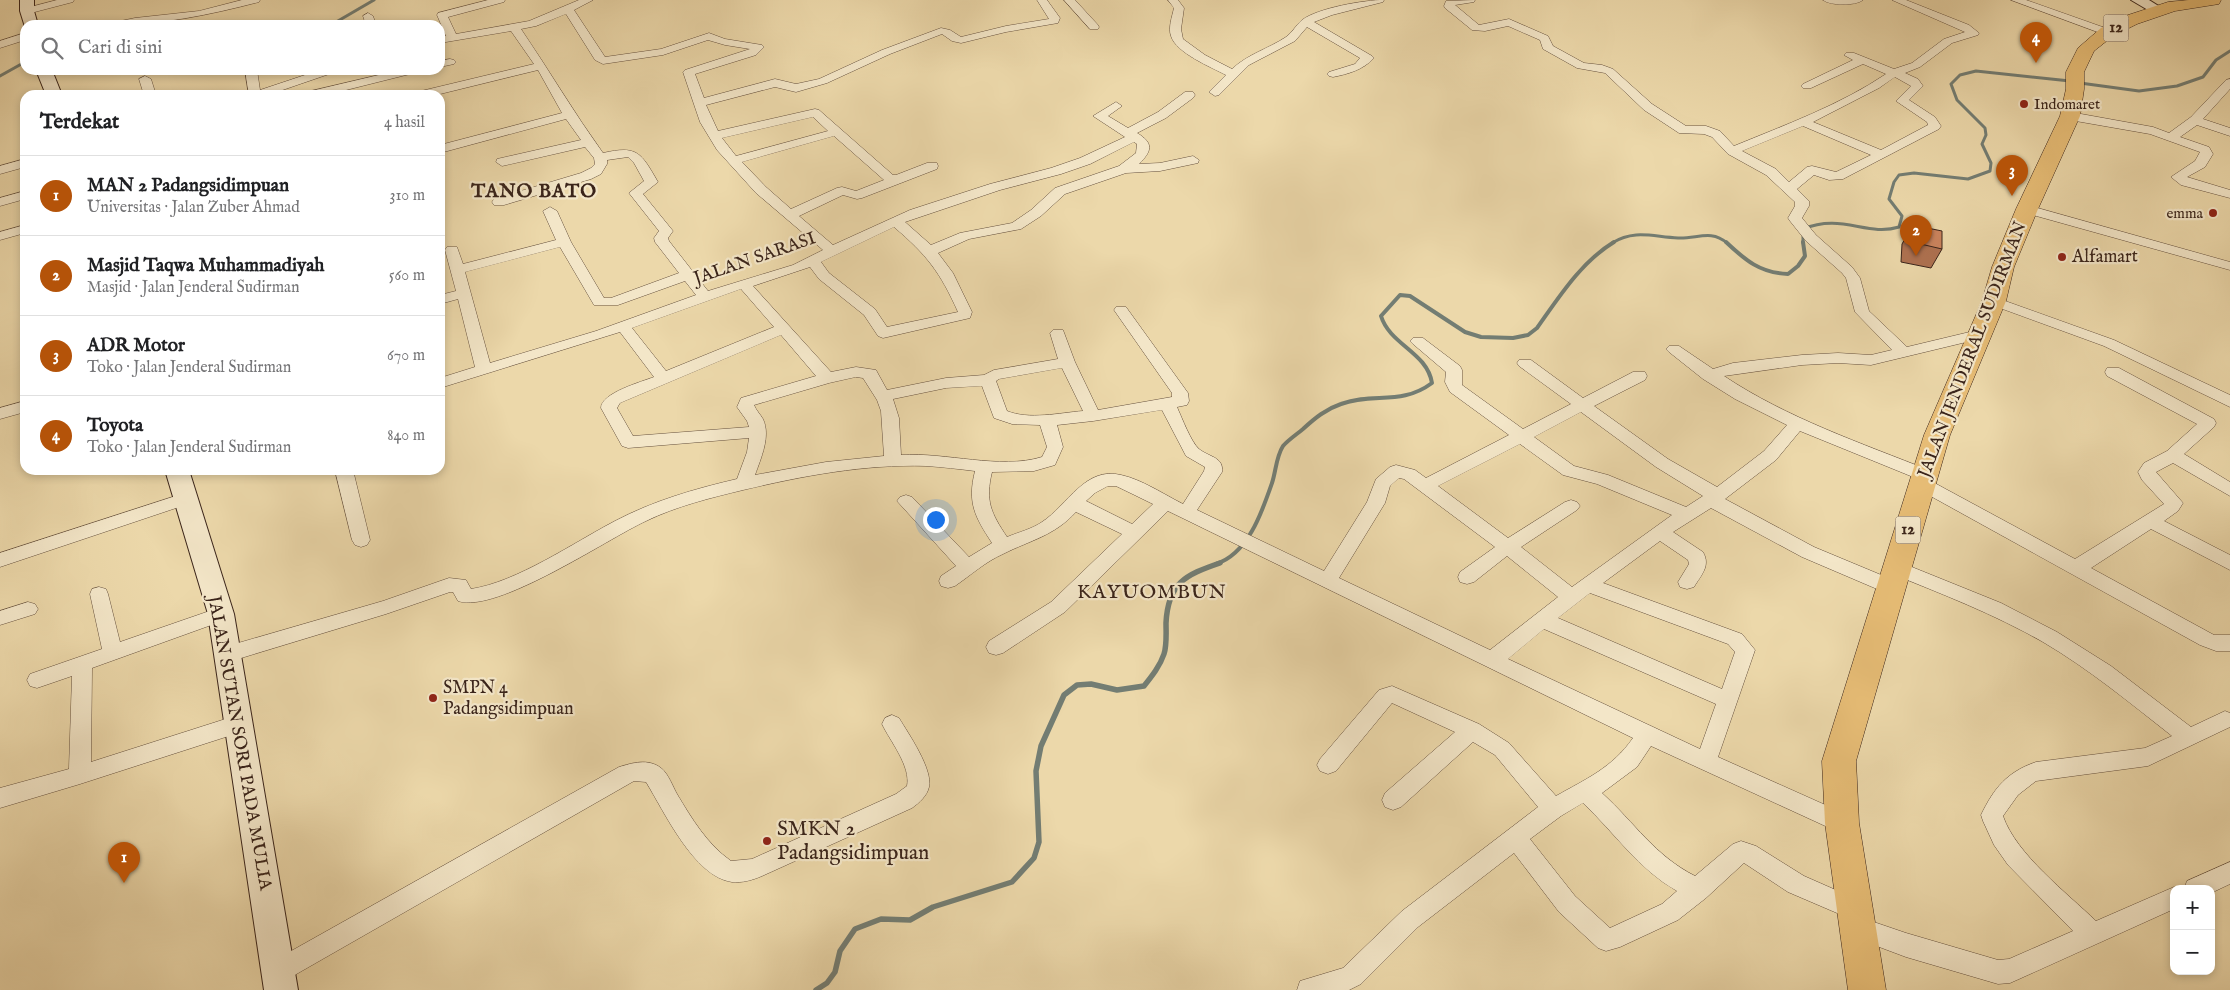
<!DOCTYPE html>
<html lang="id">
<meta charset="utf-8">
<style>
:root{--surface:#fff;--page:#f6f6f6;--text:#202124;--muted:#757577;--line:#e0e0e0;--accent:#b45309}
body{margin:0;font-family:"IM FELL English",serif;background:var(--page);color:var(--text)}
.controls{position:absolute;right:15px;bottom:15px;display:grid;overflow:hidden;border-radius:10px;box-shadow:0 2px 8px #0003}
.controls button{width:45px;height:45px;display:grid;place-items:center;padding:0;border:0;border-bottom:1px solid var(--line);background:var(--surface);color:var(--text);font:25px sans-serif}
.you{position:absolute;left:935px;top:519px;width:18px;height:18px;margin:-12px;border:4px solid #fff;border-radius:50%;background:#1a73e8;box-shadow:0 0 0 8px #1a73e833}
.badge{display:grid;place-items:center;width:32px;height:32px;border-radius:50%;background:var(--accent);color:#fff;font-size:16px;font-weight:700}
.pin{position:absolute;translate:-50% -41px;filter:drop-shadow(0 1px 2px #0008)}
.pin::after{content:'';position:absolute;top:26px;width:18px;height:15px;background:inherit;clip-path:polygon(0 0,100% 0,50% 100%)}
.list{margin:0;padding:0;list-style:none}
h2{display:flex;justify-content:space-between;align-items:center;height:65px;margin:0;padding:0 20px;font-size:21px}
h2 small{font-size:16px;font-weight:400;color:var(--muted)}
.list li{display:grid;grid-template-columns:32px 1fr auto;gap:15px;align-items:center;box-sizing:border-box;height:80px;padding:0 20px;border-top:1px solid var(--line)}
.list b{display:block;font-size:19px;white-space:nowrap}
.list p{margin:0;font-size:16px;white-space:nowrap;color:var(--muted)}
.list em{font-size:16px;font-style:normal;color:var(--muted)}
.icon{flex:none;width:28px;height:28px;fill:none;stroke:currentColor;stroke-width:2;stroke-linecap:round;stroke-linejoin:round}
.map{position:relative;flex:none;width:2230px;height:990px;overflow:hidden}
.search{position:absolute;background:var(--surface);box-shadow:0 2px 8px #0003;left:20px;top:20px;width:425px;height:55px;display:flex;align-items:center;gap:12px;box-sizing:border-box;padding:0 18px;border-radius:15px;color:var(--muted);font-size:19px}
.panel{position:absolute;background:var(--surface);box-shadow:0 2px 8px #0003;left:20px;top:90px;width:425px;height:385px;border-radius:15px}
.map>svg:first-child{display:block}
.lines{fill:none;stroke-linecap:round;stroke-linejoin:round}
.stream-far2{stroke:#737d73;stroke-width:3}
.stream-far1{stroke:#737d73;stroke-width:4}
.stream{stroke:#737d73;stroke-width:5.5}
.street-casing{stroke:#66513e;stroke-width:1}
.secondary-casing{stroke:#3a241a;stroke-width:2}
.highway-casing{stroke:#3a241a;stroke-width:1}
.street{fill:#f3e6c8;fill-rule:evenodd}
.secondary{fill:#f3e6c8;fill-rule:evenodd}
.highway{fill:#e6bc75;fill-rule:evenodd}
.wall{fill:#ae7150;stroke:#3a241a}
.building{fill:#ca835d;stroke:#3a241a}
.poi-dot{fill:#8f2418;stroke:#f3e6c8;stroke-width:2}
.labels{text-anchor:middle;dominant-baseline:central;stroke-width:4.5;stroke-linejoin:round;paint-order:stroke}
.far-poi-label{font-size:15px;fill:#3a241a;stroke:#f3e6c8;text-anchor:start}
.shield{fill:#f3e6c8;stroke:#725e4e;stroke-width:1}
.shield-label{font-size:16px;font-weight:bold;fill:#3a241a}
.poi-label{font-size:18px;fill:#3a241a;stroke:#f3e6c8;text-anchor:start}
.street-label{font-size:18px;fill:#3a241a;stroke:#f3e6c8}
.far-district-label{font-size:19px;font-weight:bold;letter-spacing:1px;fill:#3a241a;stroke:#f3e6c8}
.quarter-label{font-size:20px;letter-spacing:1px;fill:#3a241a;stroke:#f3e6c8}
.near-poi-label{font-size:21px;fill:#3a241a;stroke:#f3e6c8;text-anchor:start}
</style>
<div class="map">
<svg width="2230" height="990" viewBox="0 0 2230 990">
<rect width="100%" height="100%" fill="#ecd8aa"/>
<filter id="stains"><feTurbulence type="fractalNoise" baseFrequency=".004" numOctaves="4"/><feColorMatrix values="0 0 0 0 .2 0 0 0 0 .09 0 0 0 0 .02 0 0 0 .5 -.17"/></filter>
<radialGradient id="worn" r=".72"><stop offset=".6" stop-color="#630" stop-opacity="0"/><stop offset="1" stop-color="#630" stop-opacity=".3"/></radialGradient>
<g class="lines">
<g class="stream-far2">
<path d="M331,25L374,0"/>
<path d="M0,76L25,62"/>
<path d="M2080,83L2139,91L2177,86L2203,77L2216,60L2230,51"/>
<path d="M1612,243C1635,229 1653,237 1678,238C1697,239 1711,229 1727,243"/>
<path d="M1803,243V229C1842,213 1867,237 1899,227L1902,216L1889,199L1894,182L1899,175L1914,173L1968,179L1990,171L1991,163L1982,144L1986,135L1985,128L1957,100L1951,84L1960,75L1976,71L2070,81"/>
</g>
<g class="stream-far1">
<path d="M1726,242C1745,260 1760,273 1788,274L1798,266L1805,256L1803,242"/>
<path d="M1216,564C1248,554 1262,512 1272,483C1276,471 1276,457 1283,446C1288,440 1297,434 1303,429C1315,418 1326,409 1341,404C1374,392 1401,406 1432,383C1427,352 1390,345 1381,316L1400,295L1410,296L1465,332L1481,337L1513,338L1528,335L1537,328C1559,297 1581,262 1614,242"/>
</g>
<path class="stream" d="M816,990L827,983L835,972L840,951L855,929L881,919L910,920L933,907L1012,882L1034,858L1039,842L1036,771L1041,746L1064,695L1077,685L1091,684L1117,690L1144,686C1152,676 1160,666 1164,654C1167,645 1166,632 1166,623C1168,583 1185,575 1220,563"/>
<defs>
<g id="street">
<path d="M57,0H74L73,2L27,14L22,11L23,9Z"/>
<path d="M242,0H260L259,2C209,15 161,25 110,25L111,23L135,18L199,11Z"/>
<path d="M488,0H505L504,2L448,17L456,34L529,21L579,0H593L574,10L605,57L661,49L709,33L725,39L762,45L764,47L756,55L695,74L704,98L775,79L796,84L819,79L882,50L941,28L950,30L961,37L1006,26L1049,19L1037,0H1047L1060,18L1058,23L1006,32L961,43L952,41L942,34L890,54L827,83L796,92L775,87L706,105L718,131L815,109L819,110L893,175H896L927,163H937L938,166L937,169L862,198L857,199L843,195L799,216L833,245L910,210L990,184L1051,168L1080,158L1125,137L1093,116L1116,102L1122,106L1108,116L1128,128L1158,112L1185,92H1193L1195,95L1193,98L1166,118L1137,133C1154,143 1152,151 1139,164L1160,163L1193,156L1199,160L1198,163L1160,171L1126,173L1065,194L1041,216L1021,229L969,239L938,253L953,273L972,312L970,318L883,338L878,336L864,315L819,279L810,267L753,286L831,372L856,367L876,370L887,390L946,378L984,375L994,370L1058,359L1050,333L1053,330H1063L1075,362L1098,410L1172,397V393L1114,310L1116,307H1126L1188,393L1189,401L1187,405L1177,407C1182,418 1191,442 1199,449C1209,457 1224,457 1222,472L1197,510L1324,571L1367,502L1376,479L1390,467L1396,465L1415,470L1426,478L1509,435L1450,392L1445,382L1446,372L1413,344L1410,341L1413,338H1423L1460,366L1462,370V385L1523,429L1571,404L1519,366L1517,363L1519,360H1531L1583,398L1633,372H1645L1647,376L1645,380L1594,406L1668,459L1717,487L1764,451L1787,425L1735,399L1703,379L1669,352L1666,349L1669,346H1679L1713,369L1733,363L1802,355L1838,353L1871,355L1892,350L1855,312L1846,278L1842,273L1806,241L1790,221L1788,218L1795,206V202L1766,175L1728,154L1712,137L1704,134L1679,133L1644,110L1605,73L1577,68L1543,49L1540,40L1508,26L1485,31L1472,30L1445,8L1444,6L1446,1L1475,0L1474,2L1455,5L1479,25L1509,19L1548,36L1553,46L1584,63L1602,65L1613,69L1652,104L1686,126H1706L1720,131L1734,146C1785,125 1840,105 1886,74L1863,64L1811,88H1803L1801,86L1803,84L1853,60L1844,55L1846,53H1854L1894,69L1912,63L1944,39L1965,32L1892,0H1906L1969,25L1979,33L1978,35L1952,43L1920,67L1905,73L1918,79L1923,86L1909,100L1935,117L1941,126L1939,129L1843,179L1829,180L1814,175L1797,189L1809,201V206L1802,218L1816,235L1852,267L1860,278L1869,311L1907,347L1978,330L1983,332L1986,335L1983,338L1871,365L1838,363L1802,365L1724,376C1787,418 1861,443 1931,471L1934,475L1929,480L2075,559L2164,504L2142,480L2138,472L2144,463L2167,451L2197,424L2107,376L2105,372L2107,368H2119L2214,419L2216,423L2214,427L2184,454L2230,482V496L2173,463L2156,472L2183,503L2178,511L2164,521L2230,555V570L2151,529L2091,568L2214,635H2230V651H2216L2200,645L1916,488L1913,484L1918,479L1800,431L1776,460L1725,499L1814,547L1898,582L1900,587L1898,592L1891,594L1884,592L1802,557L1711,508L1673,532L1703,552C1711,566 1701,575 1694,587L1687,589L1680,587L1678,582L1689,564L1688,560L1660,541L1603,583L1742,634L1755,650L1718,757L1850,816L1853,823L1850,830L1842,833L1834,830L1651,746L1637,767L1602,793C1635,823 1654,855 1695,876L1733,844L1741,841L1756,846L1804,876L1863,902L1867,910L1862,918L1906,933L1998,960L2009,959L2073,931L2008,865L1994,845L1983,821L1981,815C1994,788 2007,772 2036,762L2145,748L2172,736C2130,703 2089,669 2043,642C1994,614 1942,594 1890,573L1888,568L1890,563L1897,561L2001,603L2057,632L2111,666L2191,727L2225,711L2230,713V727L2148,766L2036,781L2018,795L2003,816C2016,854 2067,893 2096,921L2174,887L2178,889H2174V909L2019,979L2010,983L1998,984L1906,957L1850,936L1846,928L1851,919L1788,892L1744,863L1706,898L1678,920L1620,947L1606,951L1598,948L1559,912L1514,853L1418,927L1361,984L1349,990H1297L1300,981L1343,968L1402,911L1538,807L1495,755L1473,742L1401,807L1393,810L1385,807L1382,800L1385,793L1455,732L1392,703L1336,771L1328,774L1320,771L1317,765L1320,759L1379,690L1392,686L1479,724L1509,743L1556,796C1586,779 1612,768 1633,738L1168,511L1065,612L1003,653L996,655L989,653L986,647L989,641L1051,602L1122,534L1076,512C1054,536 1031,540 1003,554C985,562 971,575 955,586L948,588L941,586L939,581L941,576L956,566L897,501L900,497L906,495L912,497L969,557L992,543C975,517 967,503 975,471C959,469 942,467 926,466C865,464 802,476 743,490C710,498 677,506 646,521C607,539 497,614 458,601L453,592H450L386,614L228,662L221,660L218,654L221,648L383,601L449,578L466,580L471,589C517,582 573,543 615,521C653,501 694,489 737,479L747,452L749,438L628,448L622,446L601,408C601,393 641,382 654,377L620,332L440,388V378L475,367L458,299L440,304V295L456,291L445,250L447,247H457L463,264L556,240L543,211L550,207L557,211L571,242L604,298H611L679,273L655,242L654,238L659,231L629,193L644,181L634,163L628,157L607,160V164L601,174L591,179L504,205H494L492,202L494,199L581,173L591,168L595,164L594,158L585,147L502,166L496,162L497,159L581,140L566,119L440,153V145L562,113L538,70L436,95H415L417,92L534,64L511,31L440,43V37L446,36L437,15L438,13ZM566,14L595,60L603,64L663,55L708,40L725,45L750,49L685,70L683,72L700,122L717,150L756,193L823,250L793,265L708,291L669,241L668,238L673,231L643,194L658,182C641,153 638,145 603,153C574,113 549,70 521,29L536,26ZM1895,77L1911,86L1896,101L1927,122L1928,125L1881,150L1813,122L1879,88ZM813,117L828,131L736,156L722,138ZM1803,126L1871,155L1836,172L1812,166L1807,167L1789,182L1776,169L1742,151ZM834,136L884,180L856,191L842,187L837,188L791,209L766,187L742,162ZM1134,142L1137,144L1136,153L1119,166L1055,188L1031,210L1012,223L960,233L931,245L905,222L1000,190L1061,174L1090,164ZM894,227C927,255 940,272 958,312L887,327L875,309L829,273L821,262ZM560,247L594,305H618L685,281L696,295L596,331L490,363L465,272ZM741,289L774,327L666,371L632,328ZM781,335L816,376L741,398L737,407L747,421L749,427L633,436L617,408L620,403ZM1062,368L1083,411C1059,413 1029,420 1007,411L996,381L999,379ZM856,377L863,378L877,400L881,411L884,456L826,462L755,475C761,458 771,436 763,419C760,414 756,410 754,405L829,383ZM982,386L994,418L1012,424L1040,425L1047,447L1042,457C1000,470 946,452 901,455L899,418L893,399L946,388ZM1162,410L1186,456L1205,467L1204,471L1183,504C1165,495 1141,479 1121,475C1085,466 1068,505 1042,522C1032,529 1019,532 1007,537C991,513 985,501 992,472L1034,471L1055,465L1063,447L1057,425L1093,421ZM1581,412L1656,467L1703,496L1686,507L1608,475L1574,466L1534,437ZM1520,444L1563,475L1597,484L1672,515L1572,587L1521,547L1577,510L1580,506L1577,502L1571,500L1565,502L1508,538L1438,486ZM1399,478L1404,479L1495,547L1460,572L1458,577L1460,582L1467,584L1474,582L1507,556L1558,597L1490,650L1339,578L1385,503L1390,486ZM1108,486H1116L1153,504L1132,524L1086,501L1095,493ZM1590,593L1728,644L1735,652L1722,689L1558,618ZM1544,629L1716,704L1700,749L1508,659ZM1583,803C1615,833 1638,869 1677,891L1662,904L1610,928L1575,896L1530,839L1561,816Z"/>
<path d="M1064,0H1075L1098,25L1099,27L1098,29H1090Z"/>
<path d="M1168,0H1178L1184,8L1181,29L1183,39L1205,55L1232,69C1248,54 1268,49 1286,37C1292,33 1296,25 1302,20C1318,8 1364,0 1384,0L1383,2L1332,15L1314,22L1372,56L1374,58C1363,70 1348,74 1333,77L1329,76L1327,74L1329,72L1355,64L1360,58L1307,27L1295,41L1249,65L1219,95L1215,96L1209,92L1226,75C1211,67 1176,53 1171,36C1168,28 1172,17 1174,8Z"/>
<path d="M1823,0H1863C1856,6 1830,6 1823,0Z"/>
<path d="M2011,0H2026L2111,30L2112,32L2111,34H2103Z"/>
<path d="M368,13L373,16L376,25H366L363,16Z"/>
<path d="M25,33V40L0,48V41Z"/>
<path d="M450,59L454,60L456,62L454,64L440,67V61Z"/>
<path d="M245,70H257L260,90L320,70H337L335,72L268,95H249Z"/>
<path d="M400,70H420L418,72L326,95H305L307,92Z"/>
<path d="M145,76L151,79L156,95H144L139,79Z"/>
<path d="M2230,79V89L2203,119L2230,128V136L2197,125L2180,137L2209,147L2213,154L2205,167L2187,177L2230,190V198L2181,185L2171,177L2195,161L2200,152L2150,134L2070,120L2064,116L2070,112L2153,127L2169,133L2191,117L2226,80Z"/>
<path d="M25,159V167L0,174V166Z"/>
<path d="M25,191V199L0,206V198Z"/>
<path d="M2027,205L2230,262V270L2022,212L2020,209Z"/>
<path d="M25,225V233L0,240V232Z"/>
<path d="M1994,297L2114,340L2230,395V407L2104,346L1989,304L1987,301L1989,298Z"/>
<path d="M25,401V412L0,419V408Z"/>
<path d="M335,470H353L370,540L367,545L361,547L355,545L352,540Z"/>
<path d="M185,493L191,495L194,499L191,503L0,567V553Z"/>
<path d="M99,587L106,589L108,594L120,642L221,607L228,609L231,614L228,619L92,668L91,762L238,715L245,718L248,724L245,730L238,733L80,784L0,808V788L69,769L72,676L37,688L30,686L27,680L30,674L102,649L90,594L92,589Z"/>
<path d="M28,602L35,604L38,609L35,614L0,625V611Z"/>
<path d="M892,715L899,718C908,733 933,769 929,787C927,796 919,803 912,808L762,876C753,880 742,883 732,882C694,877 664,811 646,782L634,781L286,980L277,984L268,980L265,972L268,964L619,767C632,763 648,758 661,768C668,773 673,787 677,794C692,819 707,844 731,861L752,859L896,794L907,786C911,766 890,741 882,724L885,718Z"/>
<path d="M2230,862V884L2211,893V889H2184L2187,881Z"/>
</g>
<g id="secondary">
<path d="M20,0H34V11L38,25H25V27L20,11Z"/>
<path d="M2131,0H2149L2165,10L2163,13H2153Z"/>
<path d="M36,70H52L62,95H46Z"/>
<path d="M165,470H189L234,614L298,990H264L208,614Z"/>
</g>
<path id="highway" d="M2189,0H2221L2219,4L2175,11L2137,24L2113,36L2094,51L2084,72V89L2080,116L2038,209L2014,267L2006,301L1950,435L1856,761L1859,823L1886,990H1848L1825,823L1822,761L1924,435L1982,301L1992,267L2016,209L2060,116L2066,89V72L2078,48L2101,28L2125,16L2168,2Z"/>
</defs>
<use href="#street" class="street-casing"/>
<use href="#secondary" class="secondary-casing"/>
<use href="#highway" class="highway-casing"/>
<use href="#street" class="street"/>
<use href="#secondary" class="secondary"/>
<use href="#highway" class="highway"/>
</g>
<path class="wall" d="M1913,225L1942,249L1931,268L1901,262L1902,244Z"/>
<path class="building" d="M1913,225L1942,231V249L1912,242Z"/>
<g class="poi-dot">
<circle cx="2024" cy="104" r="5"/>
<circle cx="2213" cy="213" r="5"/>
<circle cx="2062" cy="257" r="5"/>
<circle cx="433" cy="698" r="5"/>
<circle cx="767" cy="841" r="5"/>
</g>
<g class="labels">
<g class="far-poi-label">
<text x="2034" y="104">Indomaret</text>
<text x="2203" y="213" text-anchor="end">emma</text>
</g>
<g class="shield">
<rect x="2103.5" y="14.5" width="25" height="27" rx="4"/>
<rect x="1895.5" y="516.5" width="25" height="27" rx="4"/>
</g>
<g class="shield-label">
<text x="2116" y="28">12</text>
<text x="1908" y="530">12</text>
</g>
<g class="poi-label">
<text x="2072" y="257">Alfamart</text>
<text x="443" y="688">SMPN 4<tspan x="443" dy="21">Padangsidimpuan</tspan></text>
</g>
<g class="street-label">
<text transform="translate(755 259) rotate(-19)">JALAN SARASI</text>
<text transform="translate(1973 350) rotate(-69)">JALAN JENDERAL SUDIRMAN</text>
<text transform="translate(239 743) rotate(80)">JALAN SUTAN SORI PADA MULIA</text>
</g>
<g class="far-district-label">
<text x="534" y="192">TANO BATO</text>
</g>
<g class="quarter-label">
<text x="1152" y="592">KAYUOMBUN</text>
</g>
<g class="near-poi-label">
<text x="777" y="829">SMKN 2<tspan x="777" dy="24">Padangsidimpuan</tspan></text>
</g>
</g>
<rect width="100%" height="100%" filter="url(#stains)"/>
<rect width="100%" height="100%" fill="url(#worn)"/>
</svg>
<div class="controls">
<button>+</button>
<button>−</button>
</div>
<div class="you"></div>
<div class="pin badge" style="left:124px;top:883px">1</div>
<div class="pin badge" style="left:1916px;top:256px">2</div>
<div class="pin badge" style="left:2012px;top:196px">3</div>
<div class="pin badge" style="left:2036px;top:63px">4</div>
<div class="search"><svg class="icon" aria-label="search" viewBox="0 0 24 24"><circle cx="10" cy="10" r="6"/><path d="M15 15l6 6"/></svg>Cari di sini</div>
<section class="panel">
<h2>Terdekat<small>4 hasil</small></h2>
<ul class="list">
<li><span class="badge">1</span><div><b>MAN 2 Padangsidimpuan</b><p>Universitas · Jalan Zuber Ahmad</p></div><em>310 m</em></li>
<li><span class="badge">2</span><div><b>Masjid Taqwa Muhammadiyah</b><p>Masjid · Jalan Jenderal Sudirman</p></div><em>560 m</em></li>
<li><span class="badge">3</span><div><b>ADR Motor</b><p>Toko · Jalan Jenderal Sudirman</p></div><em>670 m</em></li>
<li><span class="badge">4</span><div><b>Toyota</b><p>Toko · Jalan Jenderal Sudirman</p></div><em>840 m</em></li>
</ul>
</section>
</div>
